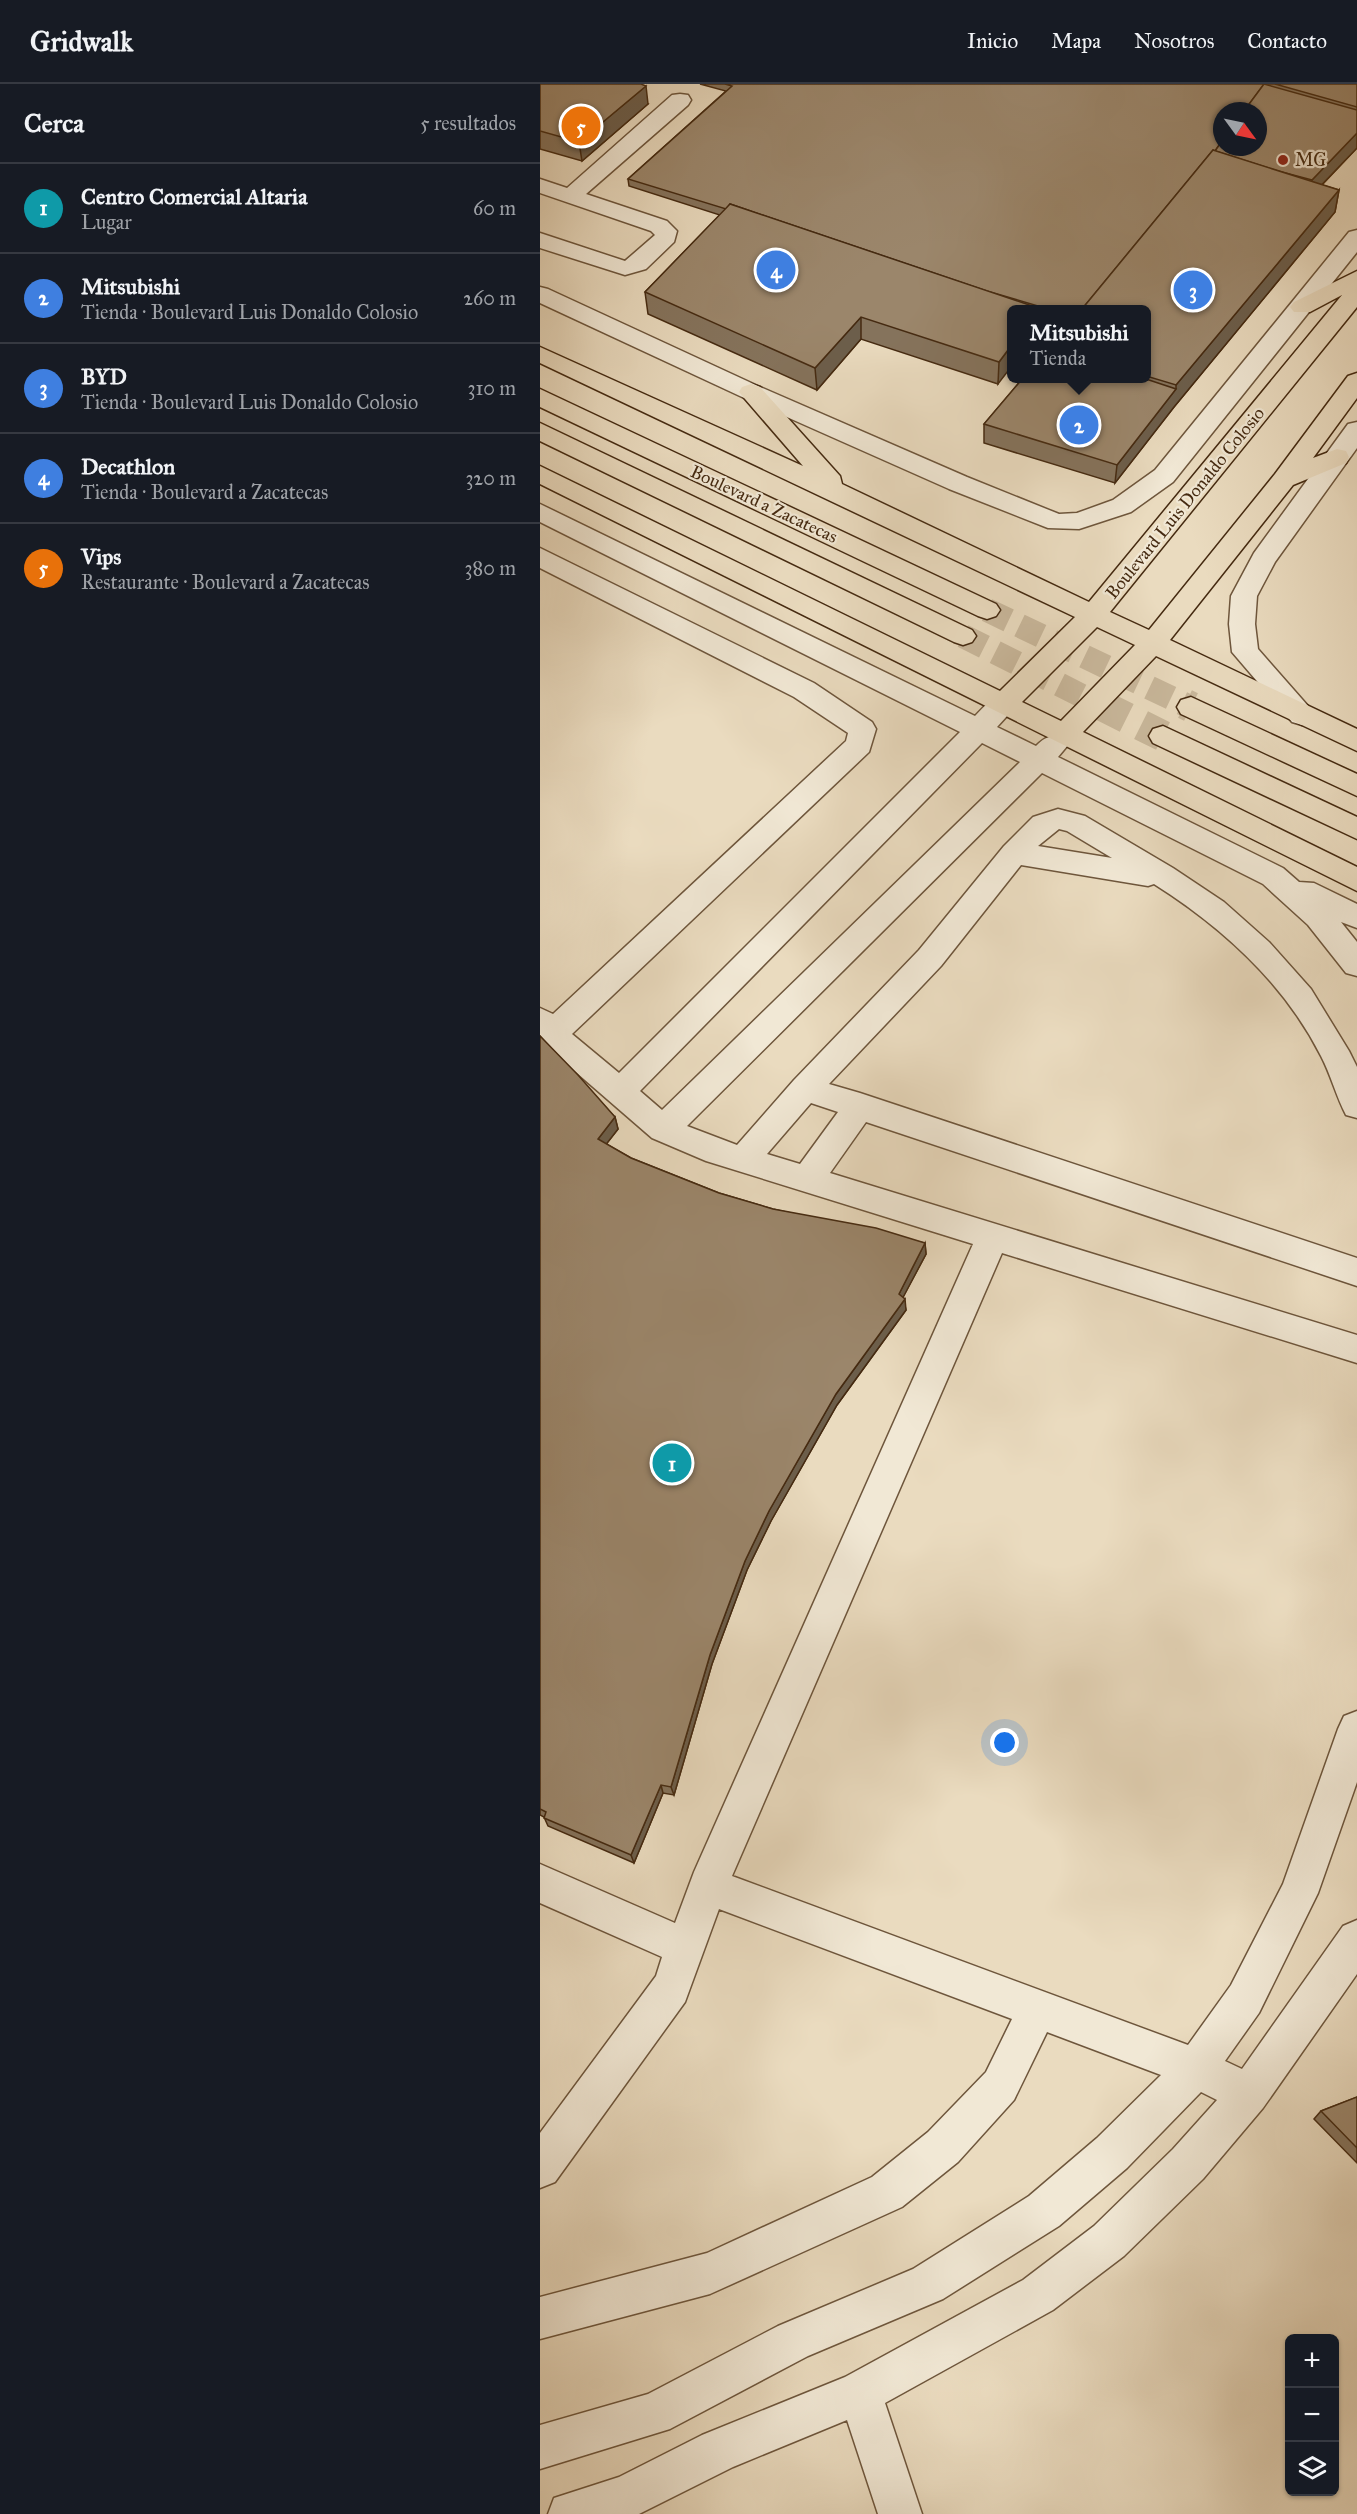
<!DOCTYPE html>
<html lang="es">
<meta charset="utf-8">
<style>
:root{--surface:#171b24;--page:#242831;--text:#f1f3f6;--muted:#9ea1a6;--line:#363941;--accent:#8c9099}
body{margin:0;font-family:"IM FELL Great Primer",serif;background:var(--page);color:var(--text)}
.controls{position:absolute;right:18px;bottom:18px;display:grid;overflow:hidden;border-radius:9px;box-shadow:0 2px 4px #0004}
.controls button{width:54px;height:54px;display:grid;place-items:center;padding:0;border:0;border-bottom:2px solid var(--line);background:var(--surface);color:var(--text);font:30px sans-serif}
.compass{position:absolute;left:673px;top:18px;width:54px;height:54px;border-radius:50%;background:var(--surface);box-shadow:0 2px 4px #0004;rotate:123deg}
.you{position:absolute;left:465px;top:1659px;width:21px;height:21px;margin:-15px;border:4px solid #fff;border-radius:50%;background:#1a73e8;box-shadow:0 0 0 9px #1a73e833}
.badge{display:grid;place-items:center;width:39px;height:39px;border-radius:50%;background:var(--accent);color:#fff;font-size:20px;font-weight:700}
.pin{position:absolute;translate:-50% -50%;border:3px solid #fff;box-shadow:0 2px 6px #0006}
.popup{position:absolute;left:467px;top:221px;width:144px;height:78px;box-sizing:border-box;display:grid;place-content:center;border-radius:9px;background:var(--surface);filter:drop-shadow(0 2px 4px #0005);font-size:20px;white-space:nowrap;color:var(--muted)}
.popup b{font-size:22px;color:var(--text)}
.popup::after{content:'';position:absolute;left:50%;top:100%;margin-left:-12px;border:12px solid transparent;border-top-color:var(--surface)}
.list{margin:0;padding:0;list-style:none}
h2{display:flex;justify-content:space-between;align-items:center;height:78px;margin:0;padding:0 24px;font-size:26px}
h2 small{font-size:20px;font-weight:400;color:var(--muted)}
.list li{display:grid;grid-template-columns:39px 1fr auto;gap:18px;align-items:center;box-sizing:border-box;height:90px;padding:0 24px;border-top:2px solid var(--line)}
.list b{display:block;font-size:22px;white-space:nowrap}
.list p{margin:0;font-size:20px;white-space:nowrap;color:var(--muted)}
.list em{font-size:20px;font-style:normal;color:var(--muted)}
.icon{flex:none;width:33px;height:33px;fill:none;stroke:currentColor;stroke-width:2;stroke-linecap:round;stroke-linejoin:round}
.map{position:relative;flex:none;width:817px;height:2430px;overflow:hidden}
header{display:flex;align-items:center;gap:36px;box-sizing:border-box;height:84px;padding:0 30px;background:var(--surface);border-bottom:2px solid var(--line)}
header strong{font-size:28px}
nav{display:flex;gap:33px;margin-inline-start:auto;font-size:21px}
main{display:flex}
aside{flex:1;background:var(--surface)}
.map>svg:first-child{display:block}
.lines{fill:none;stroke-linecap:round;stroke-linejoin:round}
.major-tunnel-far1{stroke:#c9b89c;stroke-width:24;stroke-dasharray:24 12;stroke-linecap:butt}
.major-tunnel{stroke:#c9b89c;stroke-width:31;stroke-dasharray:31 16;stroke-linecap:butt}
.minor-casing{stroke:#6e563c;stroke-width:3}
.major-casing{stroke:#452a11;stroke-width:3}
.minor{fill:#f1e8d5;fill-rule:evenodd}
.major{fill:#eadbbf;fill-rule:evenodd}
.wall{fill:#85735c;stroke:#452a11;stroke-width:1.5}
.shaded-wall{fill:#6c5e4b;stroke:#452a11;stroke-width:1.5}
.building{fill:#9b866b;stroke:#452a11;stroke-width:1.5}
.poi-dot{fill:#8f2418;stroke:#f1e8d5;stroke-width:2}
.labels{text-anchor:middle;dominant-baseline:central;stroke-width:4.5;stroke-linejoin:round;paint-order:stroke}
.far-poi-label{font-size:18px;fill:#452a11;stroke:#f1e8d5;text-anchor:start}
.far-street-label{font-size:18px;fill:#452a11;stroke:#f1e8d5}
</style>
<header>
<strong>Gridwalk</strong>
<nav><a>Inicio</a><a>Mapa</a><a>Nosotros</a><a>Contacto</a></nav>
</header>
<main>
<aside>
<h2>Cerca<small>5 resultados</small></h2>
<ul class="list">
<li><span class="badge" style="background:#0f9aa8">1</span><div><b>Centro Comercial Altaria</b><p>Lugar</p></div><em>60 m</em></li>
<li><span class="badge" style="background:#3f7fe0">2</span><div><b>Mitsubishi</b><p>Tienda · Boulevard Luis Donaldo Colosio</p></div><em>260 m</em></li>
<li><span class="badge" style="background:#3f7fe0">3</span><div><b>BYD</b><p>Tienda · Boulevard Luis Donaldo Colosio</p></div><em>310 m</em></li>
<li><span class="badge" style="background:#3f7fe0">4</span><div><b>Decathlon</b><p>Tienda · Boulevard a Zacatecas</p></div><em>320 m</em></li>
<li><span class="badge" style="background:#e8710a">5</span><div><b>Vips</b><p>Restaurante · Boulevard a Zacatecas</p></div><em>380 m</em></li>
</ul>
</aside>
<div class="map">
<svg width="817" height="2430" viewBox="0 0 817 2430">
<rect width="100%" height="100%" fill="#eadbbf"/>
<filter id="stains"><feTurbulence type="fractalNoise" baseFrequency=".00333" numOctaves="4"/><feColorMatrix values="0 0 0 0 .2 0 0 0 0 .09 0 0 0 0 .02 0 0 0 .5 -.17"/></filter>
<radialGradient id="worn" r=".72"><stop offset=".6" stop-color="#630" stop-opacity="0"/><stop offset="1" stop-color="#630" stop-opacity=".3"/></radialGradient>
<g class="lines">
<g class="major-tunnel-far1">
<path d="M447,526L648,622"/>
<path d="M423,552L562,622"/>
</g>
<g class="major-tunnel">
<path d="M559,620L623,652"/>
<path d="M645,620L651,623"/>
</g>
<defs>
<g id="minor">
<path d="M140,10L148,11L151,16L148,21L46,110L127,137L137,147L134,158L106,185L85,191L0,164V149L85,177L115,151L111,147L0,109V95L27,104L132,11Z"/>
<path d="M817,146V168L633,398L591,428L539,445L508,444L409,405L202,313L0,219V203L8,205L220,303L427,393L519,430L537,429L573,416L615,386L809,148Z"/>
<path d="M817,338V364L735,478L717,512L715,540L718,565L776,631L772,638L762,641L752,638L692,568L689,540L691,512L714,469L808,340Z"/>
<path d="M0,420L435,632C447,620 454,609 473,614L477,621L457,643L496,662C505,653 511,650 524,654L528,661L518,673L743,784L759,798L774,799L817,820V844L801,838L817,858V892L806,889L768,841L723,800L502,689L147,1042L197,1061L254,996L379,866L464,762L493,733L518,725L545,732L633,784L684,818L729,858L771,905L809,967L817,983V1034L806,1031C796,1012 791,991 781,972C744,899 682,843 614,800L608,802L481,781L401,882L289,1000L320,1009L817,1174V1202L326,1038L290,1089L817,1251V1279L462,1169L192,1792L648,1961L691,1901L743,1800L798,1645L804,1632L817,1627V1698L778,1809L719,1929L685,1977L702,1985L803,1842L817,1836V1890L723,2024L663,2095L584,2172L513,2226L345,2319L382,2430H338L307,2336L193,2383L99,2430H8L14,2414L79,2393L162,2351L305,2293L483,2196L554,2142L633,2065L677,2016L661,2008L587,2084L519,2142L403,2215L268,2272L130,2345L0,2385V2341L108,2310L238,2242L373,2185L489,2112L557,2054L621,1991L507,1948L474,2016L418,2078L362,2123L170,2210L0,2255V2213L167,2169L332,2093L388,2048L446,1988L472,1935L179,1825L145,1918L15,2098L0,2104V2049L116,1892L122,1873L0,1819V1780L135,1839L154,1788L433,1160L166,1077L112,1054L0,957V924L13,930L306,657L308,649L254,613L0,484V464L274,599L332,638L336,645L329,668L32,950L79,989L420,648L0,438ZM442,659L480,678L122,1026L100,1007ZM519,745L527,747L572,774L498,762ZM271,1019L298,1028L260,1080L227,1070Z"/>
</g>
<g id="major">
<path d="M817,187V223L570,528L609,546L735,390L808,292L817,289V314L773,374L797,365L806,367L809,373L806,379L753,401L630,556L817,645V667L616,572L543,648L817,783V807L0,400V382L460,607L535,533L0,279V263L263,382L199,308L202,303L211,300L220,303L300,392L302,400L549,518L802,211L770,228H754L750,223L754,218ZM557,543L595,561L521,637L482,618Z"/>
<path d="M0,305L456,520L460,526L456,532L447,535L438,532L0,323Z"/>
<path d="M0,339L432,546L436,552L432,558L423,561L414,558L0,357Z"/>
<path d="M651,613L817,690V712L641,630L637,623L641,616Z"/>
<path d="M623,642L817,733V755L613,659L609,652L613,645Z"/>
</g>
</defs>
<use href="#minor" class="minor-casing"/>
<use href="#major" class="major-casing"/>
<use href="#minor" class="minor"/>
<use href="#major" class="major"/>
</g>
<g class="wall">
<path d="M0,0L108,20L42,77L0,65Z"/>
<path d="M160,0H817V64L782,101L799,106L795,128L634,323L575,399L444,359V340L483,294H606V225H471L458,300L321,255L277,306L108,230L105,208L180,131L89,102L88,95L186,7Z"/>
<path d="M0,952L75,1033L78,1045L66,1060L91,1074L179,1109L233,1125L385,1159L386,1170L363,1213L366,1226L297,1321L231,1437L207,1486L172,1580L134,1711L123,1709L94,1779L8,1742L4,1733L0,1731Z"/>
<path d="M817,2013V2079L774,2035L781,2027Z"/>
</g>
<g class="shaded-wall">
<path d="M106,2L108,20L42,77L39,58Z"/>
<path d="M817,49V64L769,114L772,96Z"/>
<path d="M799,106L795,128L634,323L575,399L577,381L636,305V301Z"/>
<path d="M321,233V255L277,306L275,284Z"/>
<path d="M471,262V283L458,300L459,278Z"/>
<path d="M75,1033L78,1045L61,1067L58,1055Z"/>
<path d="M385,1159L386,1170L359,1221V1210Z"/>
<path d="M365,1215L366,1226L297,1321L231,1437L207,1486L172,1580L134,1711L131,1703L170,1571L205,1477L229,1427L296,1310Z"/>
<path d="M121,1701L123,1709L94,1779L91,1771Z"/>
</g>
<g class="building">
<path d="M0,0H101L106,2L39,58L0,47Z"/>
<path d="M185,0H724L704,27H682V57L675,67L673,66L542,225H508L447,207L190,120L186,125L88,95L192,2Z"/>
<path d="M724,0L817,26V49L772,96L738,87L675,67L682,57V63H718V27H704Z"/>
<path d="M735,0H817V23Z"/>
<path d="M673,66L799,106L636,301L606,292V225H542Z"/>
<path d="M190,120L501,225H471V262L459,278L321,233L275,284L105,208Z"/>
<path d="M483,294H603L636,305L577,381L444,340Z"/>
<path d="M0,952L38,991L75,1033L58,1055L91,1074L179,1109L233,1125L336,1144L385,1159L359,1210L365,1215L296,1310L229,1427L205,1477L170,1571L131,1703L121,1701L91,1771L4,1734L6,1728L0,1725Z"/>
<path d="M817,2013V2064L781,2027Z"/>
</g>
<circle class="poi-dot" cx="743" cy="76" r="6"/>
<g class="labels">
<g class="far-poi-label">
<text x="755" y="76">MG</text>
</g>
<g class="far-street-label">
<text transform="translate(645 419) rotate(-51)">Boulevard Luis Donaldo Colosio</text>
<text transform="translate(224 420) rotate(25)">Boulevard a Zacatecas</text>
</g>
</g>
<rect width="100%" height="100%" filter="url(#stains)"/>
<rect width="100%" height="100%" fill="url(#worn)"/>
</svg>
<div class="controls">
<button>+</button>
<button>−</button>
<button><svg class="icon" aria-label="layers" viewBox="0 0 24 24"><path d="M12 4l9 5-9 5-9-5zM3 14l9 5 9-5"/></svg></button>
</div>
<svg class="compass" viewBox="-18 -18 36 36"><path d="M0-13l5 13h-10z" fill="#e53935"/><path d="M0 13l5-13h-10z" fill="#9ea1a6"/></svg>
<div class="you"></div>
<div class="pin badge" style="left:132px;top:1379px;background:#0f9aa8">1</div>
<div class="pin badge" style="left:539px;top:341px;background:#3f7fe0">2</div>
<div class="popup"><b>Mitsubishi</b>Tienda</div>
<div class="pin badge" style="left:653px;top:206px;background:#3f7fe0">3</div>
<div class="pin badge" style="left:236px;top:186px;background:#3f7fe0">4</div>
<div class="pin badge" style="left:41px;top:42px;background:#e8710a">5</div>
</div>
</main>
